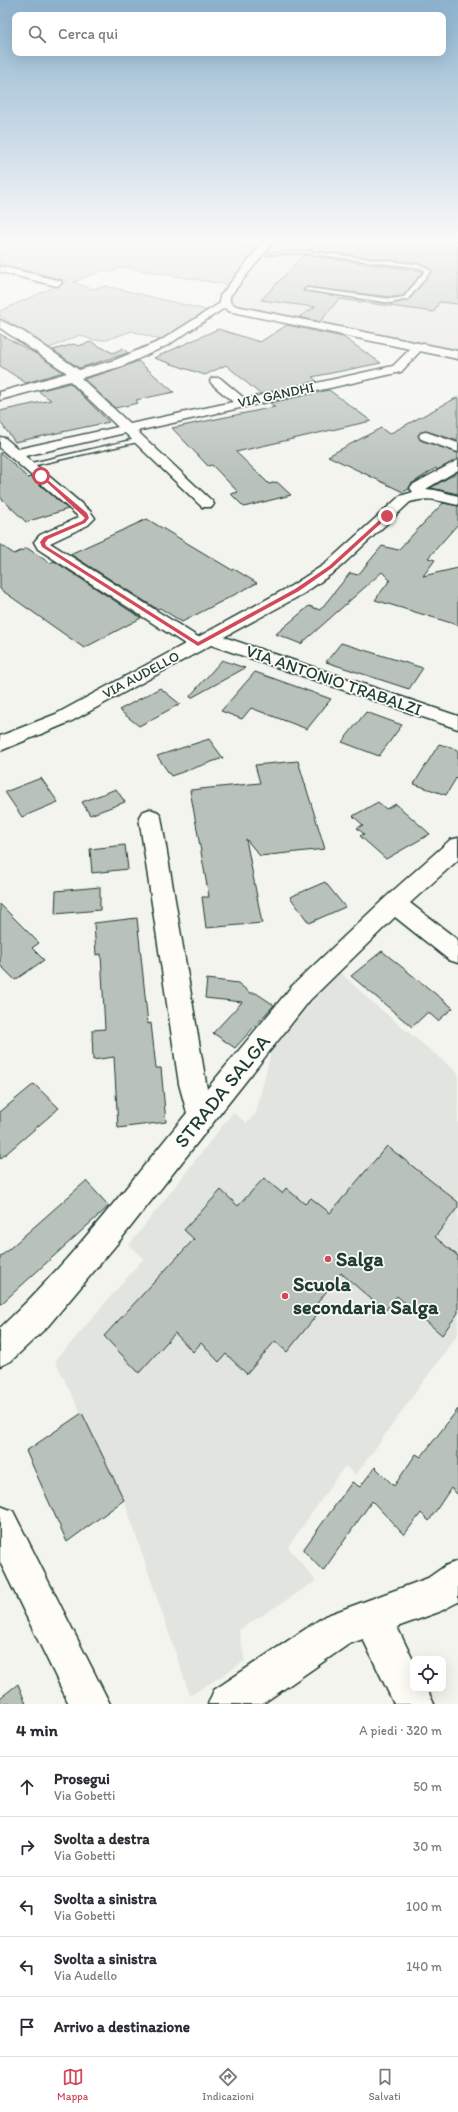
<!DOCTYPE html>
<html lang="it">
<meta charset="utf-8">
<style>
:root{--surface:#fff;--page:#f2f2f3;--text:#2b2b33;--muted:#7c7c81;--line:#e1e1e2;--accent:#d1495b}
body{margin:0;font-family:Itim,sans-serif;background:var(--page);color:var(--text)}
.controls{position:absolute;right:12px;bottom:12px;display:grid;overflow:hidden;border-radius:8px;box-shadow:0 4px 16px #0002}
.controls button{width:36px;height:36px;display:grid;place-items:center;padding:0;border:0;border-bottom:1px solid var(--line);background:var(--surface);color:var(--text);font:20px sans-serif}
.stop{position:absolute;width:12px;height:12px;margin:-9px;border:3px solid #d1495b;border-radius:50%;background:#fff}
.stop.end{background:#d1495b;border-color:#fff;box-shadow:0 1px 4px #0008}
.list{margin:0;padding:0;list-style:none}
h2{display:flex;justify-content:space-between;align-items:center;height:52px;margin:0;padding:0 16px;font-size:17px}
h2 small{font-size:13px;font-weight:400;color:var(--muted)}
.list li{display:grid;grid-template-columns:26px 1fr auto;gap:12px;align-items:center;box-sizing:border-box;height:60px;padding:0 16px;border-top:1px solid var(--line)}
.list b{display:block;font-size:15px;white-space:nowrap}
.list p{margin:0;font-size:13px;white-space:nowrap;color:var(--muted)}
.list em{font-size:13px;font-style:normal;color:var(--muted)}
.icon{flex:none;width:22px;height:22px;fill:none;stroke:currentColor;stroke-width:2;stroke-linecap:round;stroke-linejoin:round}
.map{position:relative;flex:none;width:458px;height:1704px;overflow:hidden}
.search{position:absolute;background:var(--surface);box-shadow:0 4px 16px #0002;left:12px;right:12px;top:12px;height:44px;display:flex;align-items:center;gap:10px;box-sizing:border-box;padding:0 14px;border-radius:8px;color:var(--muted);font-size:15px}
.sheet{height:352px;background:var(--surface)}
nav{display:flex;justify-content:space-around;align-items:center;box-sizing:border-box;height:56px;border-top:1px solid var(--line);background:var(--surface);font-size:11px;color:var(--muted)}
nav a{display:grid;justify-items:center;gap:2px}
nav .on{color:var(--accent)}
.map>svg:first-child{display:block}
.built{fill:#e2e5df}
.green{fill:#d1d6d1;stroke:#788a82}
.building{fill:#b9c1bb;stroke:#1f3d34}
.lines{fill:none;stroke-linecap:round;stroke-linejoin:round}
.lane-casing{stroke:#1f3d34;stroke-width:3}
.street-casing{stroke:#1f3d34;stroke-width:3}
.secondary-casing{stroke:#1f3d34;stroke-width:3}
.lane{fill:#fdfcf7;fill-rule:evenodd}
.street{fill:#fdfcf7;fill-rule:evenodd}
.secondary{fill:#fdfcf7;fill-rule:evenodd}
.route{fill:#d1495b}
.poi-dot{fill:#d1495b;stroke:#fdfcf7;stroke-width:1.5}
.labels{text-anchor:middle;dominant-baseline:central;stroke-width:3.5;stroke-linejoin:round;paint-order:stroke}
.far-street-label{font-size:14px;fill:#1f3d34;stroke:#fdfcf7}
.street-label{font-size:17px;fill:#1f3d34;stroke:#fdfcf7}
.near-street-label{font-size:20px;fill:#1f3d34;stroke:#fdfcf7}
.near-poi-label{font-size:20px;font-weight:bold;fill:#1f3d34;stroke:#fdfcf7;text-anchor:start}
</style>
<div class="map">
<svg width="458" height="1704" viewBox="0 0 458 1704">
<rect width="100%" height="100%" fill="#f4f4ef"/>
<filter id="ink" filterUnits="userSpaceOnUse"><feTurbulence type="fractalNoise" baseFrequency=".025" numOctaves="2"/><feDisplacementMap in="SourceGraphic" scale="8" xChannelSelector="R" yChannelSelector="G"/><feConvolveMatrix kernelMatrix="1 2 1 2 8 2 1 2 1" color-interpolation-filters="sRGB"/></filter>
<g filter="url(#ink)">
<g class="built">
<path d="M275,242H430L458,245V353L237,307L228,302L229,297Z"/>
<path d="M339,971L372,1002L458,1073V1334L356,1475L345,1466L288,1547L316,1581L239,1630L245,1661L190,1696L124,1500L55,1361L144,1258L129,1245L233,1112L247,1123L256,1113L272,1047Z"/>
</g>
<path class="green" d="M0,242H211L259,248L230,285L122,267L112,272L104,270L73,282L93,289L106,286L206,310L207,312L161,340L132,331L106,340H92L80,335L45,350L25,333L0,316V311L68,281L0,263Z"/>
<g class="building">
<path d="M317,242H430L458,246V304L439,302L434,312L339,299L320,322L299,317L315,307L261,300L304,255L423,271L403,296L391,297L307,287L303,290L304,291L391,304L409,300L432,271L422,264L309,250Z"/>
<path d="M287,325L343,337L381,363L312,377L317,381L260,394L226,365L205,375L154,358L218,329L260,342Z"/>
<path d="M0,334L38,355L63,372L26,383L0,366Z"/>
<path d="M91,342L113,353L123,348L128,353L79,368L53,350L74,344L78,346Z"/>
<path d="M138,361L174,392L136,400L138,403L115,408L84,379L123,367Z"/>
<path d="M70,383L109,422L15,442L0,422V411L51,400L38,391Z"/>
<path d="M329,390L371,421L236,452L269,484L277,482L291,495L244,507L231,494L238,492L212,465L208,466L172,428L275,407L270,403Z"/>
<path d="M458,397V441L426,431L421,432L418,435L420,440L458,453V459L437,470L436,468L411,484L409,489L403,492L328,456L381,428L389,434Z"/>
<path d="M0,452L28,478L31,477L68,509L26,522L0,497Z"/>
<path d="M458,472V494L431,488L432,487Z"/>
<path d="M443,503L458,506V524L428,558L435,560L423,576L458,568V625L375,600L390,580L382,572L301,644L276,634L309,606L320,610L350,573L358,575L382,546L398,550Z"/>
<path d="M147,519L232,570L234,569L257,583L182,622L160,608L157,609L70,554Z"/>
<path d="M0,544L14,554L27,548L50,563L54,561L141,618L84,648L0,589Z"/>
<path d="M341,643L423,668L409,689L326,662Z"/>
<path d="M222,660L245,668L191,698L190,696Z"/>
<path d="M255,672L275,679L331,699L307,729L251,708L242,719L221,711Z"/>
<path d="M160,688L180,704L139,726L119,710Z"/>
<path d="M366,712L402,725L379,756L342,742Z"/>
<path d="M209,739L223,758L171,776L157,756Z"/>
<path d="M439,744L458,750V775L446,795L414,784Z"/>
<path d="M298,761L325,849L260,856L246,839L262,923L206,928L202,897H209L190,790L260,783L255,765Z"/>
<path d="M41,778L58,802L22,817L5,792Z"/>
<path d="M116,789L125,802L90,815L82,802Z"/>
<path d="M378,802L386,809L396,804L430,834L386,859L360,836L364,834L357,828L363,825L353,816Z"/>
<path d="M125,845L128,869L92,873L90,849Z"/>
<path d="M325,882L345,907L309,923L290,897Z"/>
<path d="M100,887V910L55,914L56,891Z"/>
<path d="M0,904L39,943L32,948L44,960L15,980L0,965Z"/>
<path d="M137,918L148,1024L151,1023L156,1068H161L166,1122L118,1128L114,1057L93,1060L92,1030L105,1029L101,954L96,955L94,923Z"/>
<path d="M382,951L453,1008L438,1021L428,1012L412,1027L351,976Z"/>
<path d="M207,979L238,983L250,993H256L274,1005L235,1048L213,1033L242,1002L205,998Z"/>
<path d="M34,1084L59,1108L0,1159V1112Z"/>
<path d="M387,1146L458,1202V1207L435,1237L458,1256V1313L442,1335L397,1296L385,1311L341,1273L311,1311L316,1316L287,1352L275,1341L247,1374L226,1354L219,1362L201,1343L193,1352L175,1333L139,1373L104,1336L194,1239L184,1230L221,1190L238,1206L264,1178L282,1193L286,1188L305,1204L311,1198L330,1213Z"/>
<path d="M86,1181L109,1206L0,1305V1257Z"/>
<path d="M458,1409V1495L451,1488L429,1521L421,1513L404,1535L372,1501L323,1571L303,1550L352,1482L360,1487L375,1467L394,1486L416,1454L421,1457Z"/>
<path d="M82,1413L124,1500L67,1542L26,1451Z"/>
<path d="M18,1684L26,1704H0V1698Z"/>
</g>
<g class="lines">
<defs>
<g id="lane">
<path d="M303,251L422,265L431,271L408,299L391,303L304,290L307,288L391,299L404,297L425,271L421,268L303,253L259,255L257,254Z"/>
<path d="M140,438L143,440L142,441L27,467L23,465Z"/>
</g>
<g id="street">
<path d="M452,242H458V245L454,244Z"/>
<path d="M0,266L61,281L62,283L57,286L0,272Z"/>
<path d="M225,300L229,301L230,303L229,305L168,345L123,366L81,378L130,424L233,402L212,384L210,381L212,378H220L245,399L393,366L414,345L418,343L424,347L401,372L137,431L212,501L214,504L212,507H202L125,433L25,456L90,511L95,518L88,525L50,543L198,637L291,586L325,564L400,496L413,492L410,488L412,485L458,460V470L426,489L435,490L458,496V505C438,501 431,496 410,502L337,570L303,594L224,637L458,716V729L211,645L70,722L0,751V736L56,714L185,644L38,549L34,542L40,535L79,517L0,448V437L5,438L18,449L118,427L70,381L0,400V392L67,373L0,328V320L24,332L79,370L115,360L160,341Z"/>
<path d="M426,432L458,443V452L421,439L419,436L421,433Z"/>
<path d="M150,809L158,812L161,817L207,1089L292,986L386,897L450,840L458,838V860L410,903L458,940V963L449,960L395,917L310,1000L121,1239L48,1326L11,1361L0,1366V1328C69,1263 127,1186 187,1113L179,1084L139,817L142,812Z"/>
<path d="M0,1506L13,1511L110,1704H69L0,1562Z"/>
<path d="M458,1561V1602L439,1612L397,1627L413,1660V1689H427L434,1704H394L363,1639L349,1644L262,1704H208L214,1690L325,1616L428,1578L445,1566Z"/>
</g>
<path id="secondary" d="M263,242H273L230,296V302L236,306L458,351V359L228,311L220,303V296Z"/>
</defs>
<use href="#lane" class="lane-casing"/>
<use href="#street" class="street-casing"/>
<use href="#secondary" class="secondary-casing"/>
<use href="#lane" class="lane"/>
<use href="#street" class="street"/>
<use href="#secondary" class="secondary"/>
</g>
</g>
<linearGradient id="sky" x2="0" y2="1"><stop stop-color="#8cb2ce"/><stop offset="0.5" stop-color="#fafaf8"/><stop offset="1" stop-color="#fafaf8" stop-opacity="0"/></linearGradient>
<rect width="458" height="481" fill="url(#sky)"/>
<path class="route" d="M39,475H42L87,513L89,518L85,523L48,539L45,543L46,546L198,642L295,589L329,566L385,515L389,516L332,568L299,591L198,646L42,547L40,542L44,537L82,521L85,518Z"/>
<g class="poi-dot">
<circle cx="328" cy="1259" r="4"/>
<circle cx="285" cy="1296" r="4"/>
</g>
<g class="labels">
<g class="far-street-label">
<text transform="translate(276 395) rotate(-12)">VIA GANDHI</text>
<text transform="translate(141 675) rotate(-28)">VIA AUDELLO</text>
</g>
<g class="street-label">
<text transform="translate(334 680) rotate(19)">VIA ANTONIO TRABALZI</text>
</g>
<g class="near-street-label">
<text transform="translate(222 1091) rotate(-51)">STRADA SALGA</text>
</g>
<g class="near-poi-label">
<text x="336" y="1259">Salga</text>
<text x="293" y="1284">Scuola<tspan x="293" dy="23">secondaria Salga</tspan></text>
</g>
</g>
</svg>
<div class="controls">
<button><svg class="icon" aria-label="locate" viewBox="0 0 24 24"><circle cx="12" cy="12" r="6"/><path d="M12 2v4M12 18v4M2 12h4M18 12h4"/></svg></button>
</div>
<div class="stop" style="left:41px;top:476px"></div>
<div class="stop end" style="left:387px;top:516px"></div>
<div class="search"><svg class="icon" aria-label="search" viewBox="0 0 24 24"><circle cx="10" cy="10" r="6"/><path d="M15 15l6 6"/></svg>Cerca qui</div>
</div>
<section class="sheet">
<h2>4 min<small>A piedi · 320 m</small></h2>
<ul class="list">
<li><svg class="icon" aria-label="ahead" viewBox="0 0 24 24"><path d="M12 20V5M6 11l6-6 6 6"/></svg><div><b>Prosegui</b><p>Via Gobetti</p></div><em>50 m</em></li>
<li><svg class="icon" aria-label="right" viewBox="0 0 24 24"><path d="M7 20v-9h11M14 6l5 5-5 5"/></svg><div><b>Svolta a destra</b><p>Via Gobetti</p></div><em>30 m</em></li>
<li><svg class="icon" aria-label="left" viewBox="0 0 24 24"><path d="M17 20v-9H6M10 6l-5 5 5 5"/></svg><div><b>Svolta a sinistra</b><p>Via Gobetti</p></div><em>100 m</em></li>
<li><svg class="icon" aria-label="left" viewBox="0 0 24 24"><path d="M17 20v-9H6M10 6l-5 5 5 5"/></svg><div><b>Svolta a sinistra</b><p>Via Audello</p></div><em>140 m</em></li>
<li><svg class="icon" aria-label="arrive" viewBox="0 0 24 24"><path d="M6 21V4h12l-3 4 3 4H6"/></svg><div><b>Arrivo a destinazione</b></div></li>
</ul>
</section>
<nav>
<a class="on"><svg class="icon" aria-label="map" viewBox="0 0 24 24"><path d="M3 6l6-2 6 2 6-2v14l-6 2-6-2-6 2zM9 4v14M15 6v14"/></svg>Mappa</a>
<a><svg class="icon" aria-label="directions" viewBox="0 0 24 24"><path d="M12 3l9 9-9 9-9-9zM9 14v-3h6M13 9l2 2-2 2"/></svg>Indicazioni</a>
<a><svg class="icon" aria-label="saved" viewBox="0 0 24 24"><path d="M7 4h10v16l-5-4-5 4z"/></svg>Salvati</a>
</nav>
